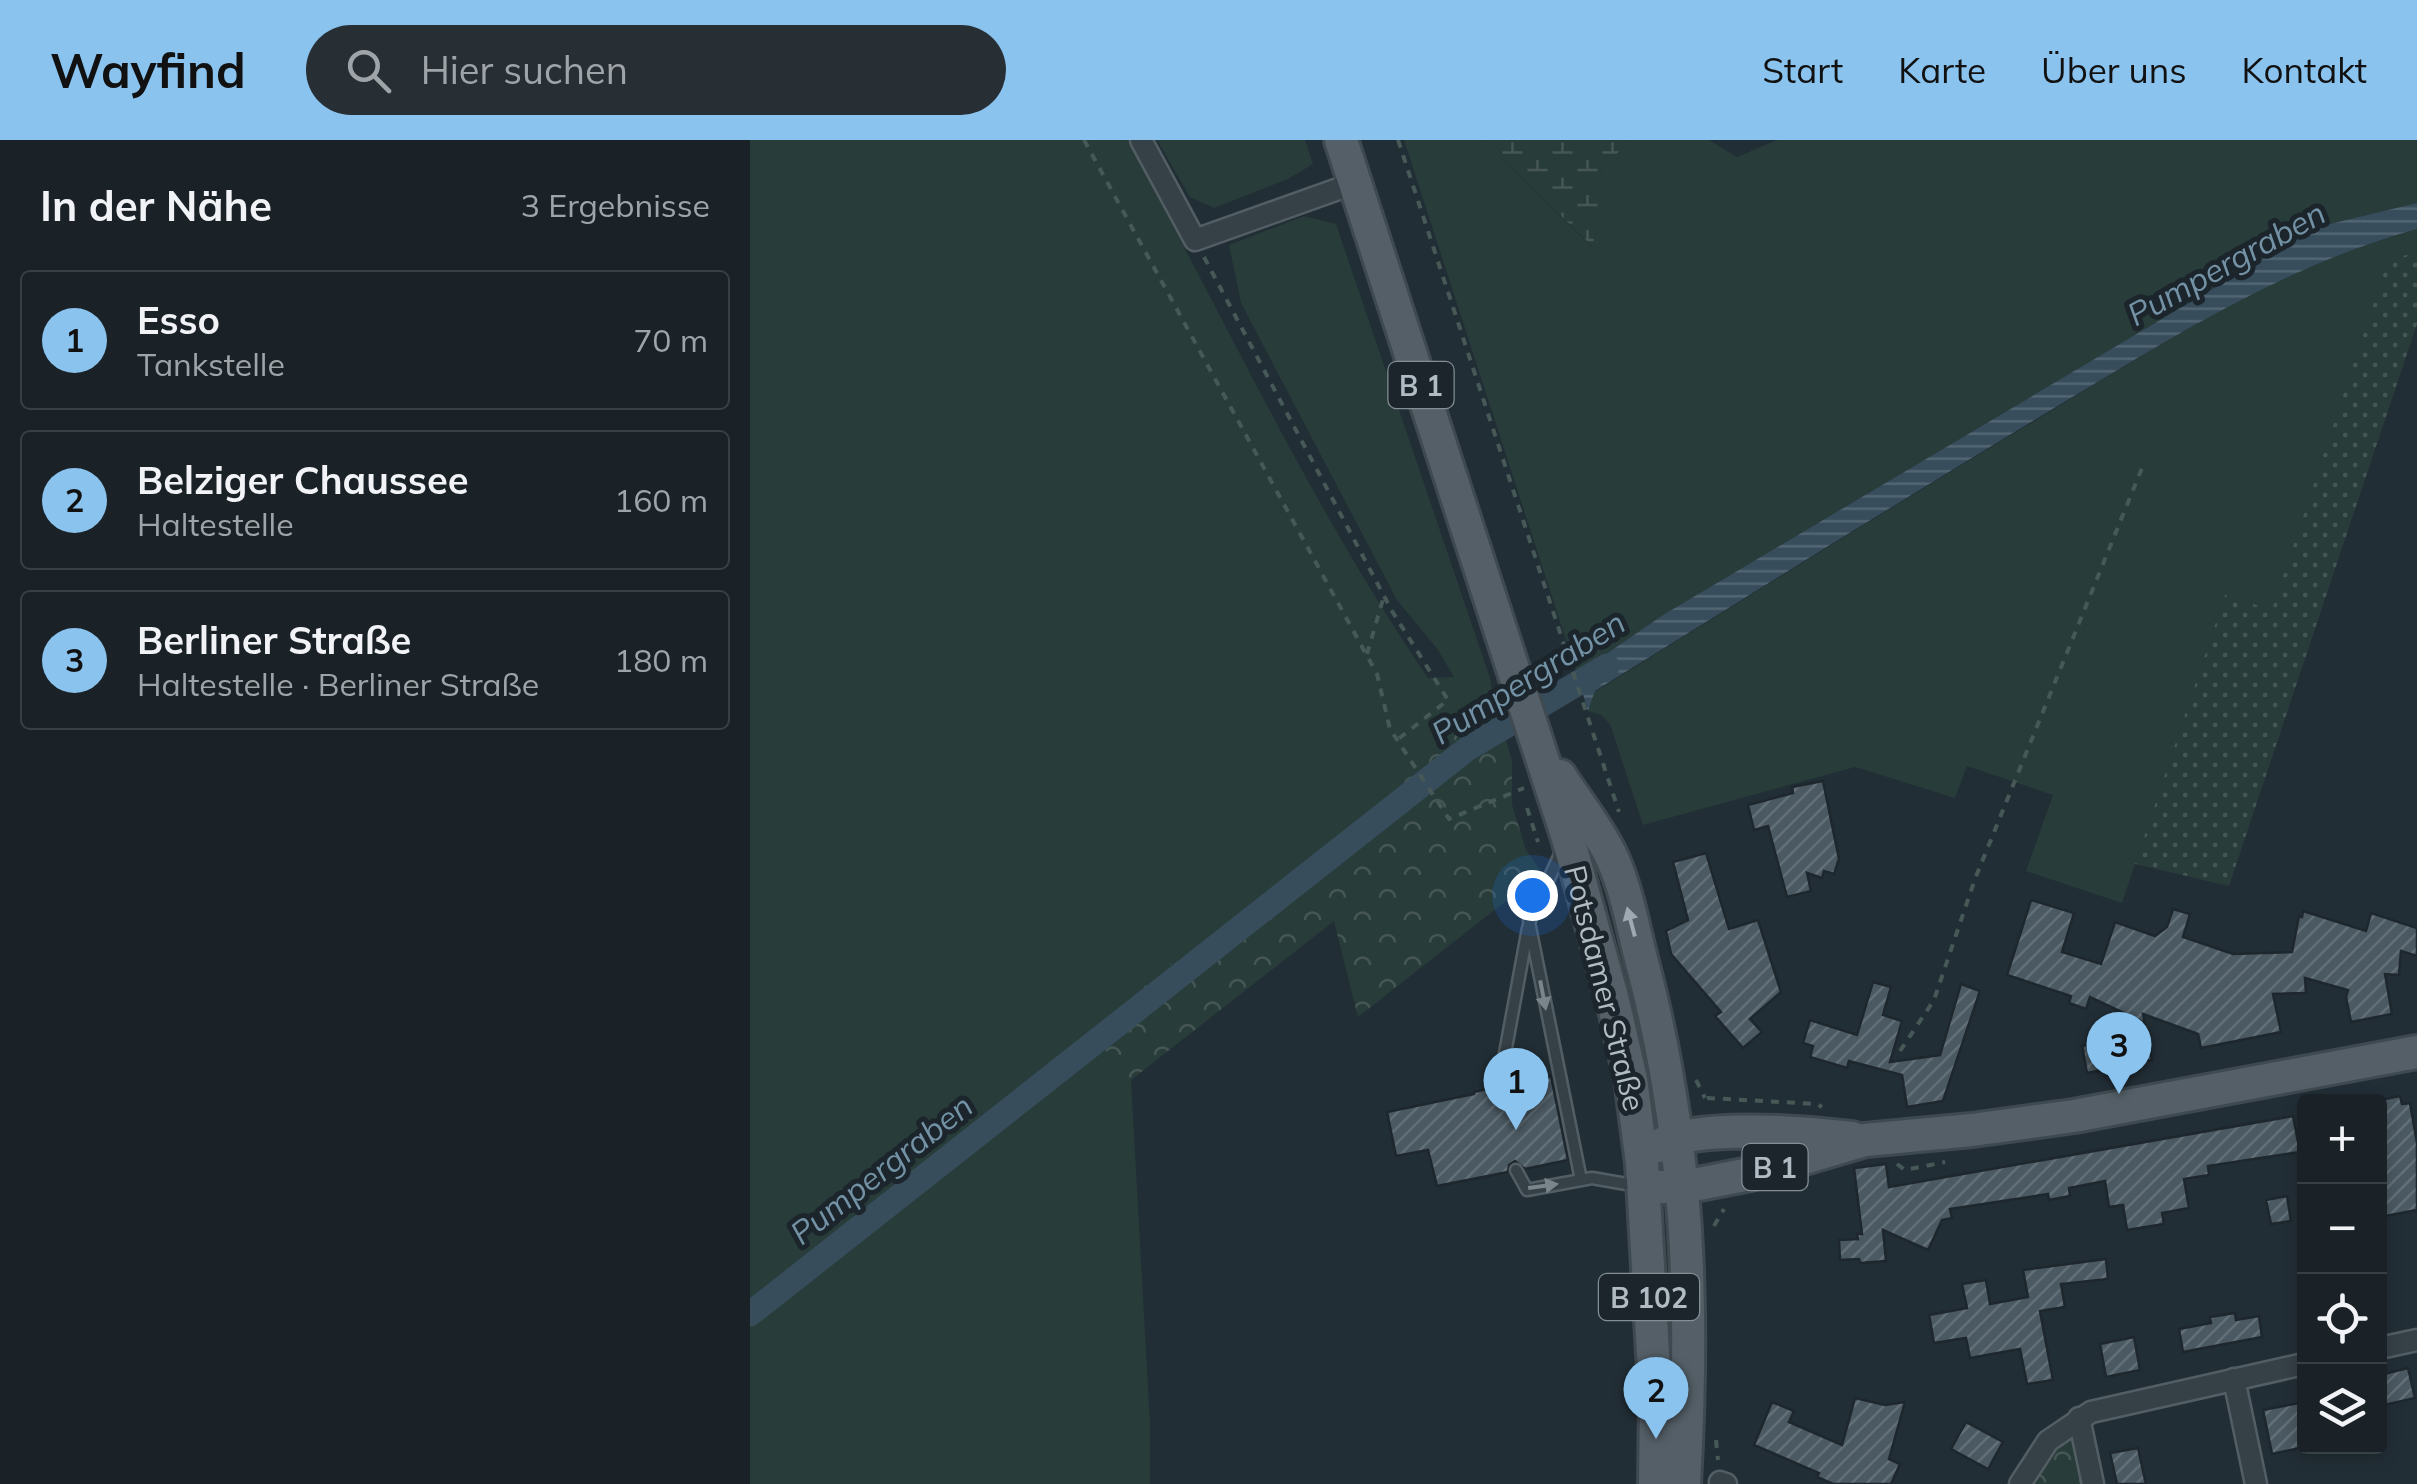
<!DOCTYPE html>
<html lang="de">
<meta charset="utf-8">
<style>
:root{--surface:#1a2228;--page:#272f34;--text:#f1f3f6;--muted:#9fa4a8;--line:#383f45;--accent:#8ac3ee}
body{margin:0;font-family:Mulish,sans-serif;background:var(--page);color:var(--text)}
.controls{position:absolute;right:30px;bottom:30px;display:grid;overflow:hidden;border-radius:10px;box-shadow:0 5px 15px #0003}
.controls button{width:90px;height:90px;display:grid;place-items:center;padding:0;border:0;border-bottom:2px solid var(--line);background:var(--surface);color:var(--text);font:50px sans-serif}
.you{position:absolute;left:782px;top:755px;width:35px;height:35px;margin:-25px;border:8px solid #fff;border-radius:50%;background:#1a73e8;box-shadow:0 0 0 15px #1a73e833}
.badge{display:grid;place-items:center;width:65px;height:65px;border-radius:50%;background:var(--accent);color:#111;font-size:32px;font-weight:700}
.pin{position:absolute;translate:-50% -82px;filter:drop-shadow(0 2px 5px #0008)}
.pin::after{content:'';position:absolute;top:52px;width:35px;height:30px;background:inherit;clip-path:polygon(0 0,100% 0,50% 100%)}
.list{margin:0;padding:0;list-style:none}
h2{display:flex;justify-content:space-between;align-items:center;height:130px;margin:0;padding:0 40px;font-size:42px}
h2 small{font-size:32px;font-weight:400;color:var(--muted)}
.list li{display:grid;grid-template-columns:65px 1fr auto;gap:30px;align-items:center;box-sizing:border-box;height:140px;margin:0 20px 20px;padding:0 20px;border:2px solid var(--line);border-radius:10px}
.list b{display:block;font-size:38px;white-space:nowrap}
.list p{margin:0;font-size:32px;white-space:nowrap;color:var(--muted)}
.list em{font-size:32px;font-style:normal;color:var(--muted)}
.icon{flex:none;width:55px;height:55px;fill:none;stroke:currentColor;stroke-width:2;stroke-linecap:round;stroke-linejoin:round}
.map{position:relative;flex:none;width:1667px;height:1344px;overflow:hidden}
header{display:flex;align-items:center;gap:60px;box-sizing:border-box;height:140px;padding:0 50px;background:var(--accent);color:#111}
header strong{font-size:48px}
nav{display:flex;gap:55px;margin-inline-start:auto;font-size:35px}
.search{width:700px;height:90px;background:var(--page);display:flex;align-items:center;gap:25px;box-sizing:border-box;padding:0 35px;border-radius:55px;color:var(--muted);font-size:38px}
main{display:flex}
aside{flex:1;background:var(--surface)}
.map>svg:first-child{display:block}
.grass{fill:#283c39}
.forest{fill:url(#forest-crowns)}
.wetland{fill:url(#wetland-marsh)}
.garden{fill:url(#garden-dots)}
.water{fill:url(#water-rules)}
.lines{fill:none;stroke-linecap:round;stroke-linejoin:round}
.canal{stroke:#374d5c;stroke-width:25}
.building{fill:url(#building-hatch);stroke:#1d272d;stroke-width:2.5}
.lane-casing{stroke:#535e64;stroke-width:15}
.street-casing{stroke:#535e64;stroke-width:25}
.primary-casing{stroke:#3f4950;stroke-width:38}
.path{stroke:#465957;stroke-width:4;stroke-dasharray:8 8;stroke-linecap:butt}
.lane{stroke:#364047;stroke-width:10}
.street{stroke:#364047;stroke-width:20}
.primary{stroke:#545f67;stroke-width:32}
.oneway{fill:#9ea9b1}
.oneway2{fill:#79848b}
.labels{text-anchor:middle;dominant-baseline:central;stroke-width:10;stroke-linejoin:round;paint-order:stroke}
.shield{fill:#1b252b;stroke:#838e95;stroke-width:2.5}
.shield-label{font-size:28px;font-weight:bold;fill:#b0bbc3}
.street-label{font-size:30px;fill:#b0bbc3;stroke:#1b252b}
.water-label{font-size:32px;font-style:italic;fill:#7392a5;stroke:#1b252b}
</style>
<header>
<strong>Wayfind</strong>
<div class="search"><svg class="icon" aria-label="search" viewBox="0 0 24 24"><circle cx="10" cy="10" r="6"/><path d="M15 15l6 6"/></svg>Hier suchen</div>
<nav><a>Start</a><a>Karte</a><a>Über uns</a><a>Kontakt</a></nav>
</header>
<main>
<aside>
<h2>In der Nähe<small>3 Ergebnisse</small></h2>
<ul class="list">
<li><span class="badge">1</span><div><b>Esso</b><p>Tankstelle</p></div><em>70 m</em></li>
<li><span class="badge">2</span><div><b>Belziger Chaussee</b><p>Haltestelle</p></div><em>160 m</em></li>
<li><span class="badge">3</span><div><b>Berliner Straße</b><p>Haltestelle · Berliner Straße</p></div><em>180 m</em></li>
</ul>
</aside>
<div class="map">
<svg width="1667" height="1344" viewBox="0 0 1667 1344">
<defs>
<pattern id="forest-crowns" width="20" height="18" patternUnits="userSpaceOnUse" patternTransform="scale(2.5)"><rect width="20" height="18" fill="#283c39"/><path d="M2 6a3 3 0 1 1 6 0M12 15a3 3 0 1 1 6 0" fill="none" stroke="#455654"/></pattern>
<pattern id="wetland-marsh" width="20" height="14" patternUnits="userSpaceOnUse" patternTransform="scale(2.5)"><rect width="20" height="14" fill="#283c39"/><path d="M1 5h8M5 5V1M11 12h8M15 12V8" fill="none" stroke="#455654"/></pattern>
<pattern id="garden-dots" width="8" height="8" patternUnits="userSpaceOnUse" patternTransform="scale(2.5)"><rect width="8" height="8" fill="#283c39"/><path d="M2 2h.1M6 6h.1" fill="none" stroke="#455654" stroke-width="1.8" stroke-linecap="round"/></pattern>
<pattern id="water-rules" width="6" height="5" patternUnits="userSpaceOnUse" patternTransform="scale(2.5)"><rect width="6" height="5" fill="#374d5c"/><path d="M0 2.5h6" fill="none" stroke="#516572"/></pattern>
<pattern id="building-hatch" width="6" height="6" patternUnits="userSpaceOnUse" patternTransform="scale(2.5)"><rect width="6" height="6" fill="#4b5962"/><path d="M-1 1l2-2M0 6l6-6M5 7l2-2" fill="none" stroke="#626f77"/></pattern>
</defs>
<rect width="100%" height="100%" fill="#222e36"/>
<g class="grass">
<path d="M0,0H377C476,181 562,368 678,538L704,537L688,510L647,460L491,163L479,105L554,76L586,84L740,538L745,565L710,580L341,892L381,940L400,1284V1344H0Z"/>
<path d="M407,0H555L563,24L538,39L464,68L440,57Z"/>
<path d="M654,0H733L842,107L852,28L881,0H959L987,17L1027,0H1667V63L1567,87L913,475L827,534Z"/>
<path d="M1667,89V112L1638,121L1522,471L1475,456L1372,763L1276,731L1303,655L1217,626L1205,658L1105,627L893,685L860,584L851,575L838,571L845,552C995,458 1145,365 1296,274C1415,202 1532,126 1667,89Z"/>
</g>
<g class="forest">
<path d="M745,565L762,620V665L776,710L791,731L789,735L608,877L584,781L381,940L340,892L710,580Z"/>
<path d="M1316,1296L1326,1303L1337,1344H1279L1291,1322Z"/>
</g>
<path class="wetland" d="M733,0H881L852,28L843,107Z"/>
<path class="garden" d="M1667,112V184L1479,746L1385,724L1475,455L1522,470L1638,120Z"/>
<path class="water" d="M1667,63V89C1532,126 1415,202 1296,273C1145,364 995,458 845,551L838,571L827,534L913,475L1567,87Z"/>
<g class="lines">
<path class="canal" d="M0,1174L717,609L857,526"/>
</g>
<g class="building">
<path d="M1073,641L1089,719L1084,734L1074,731L1072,738L1057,733L1061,751L1037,757L1018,686L1004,690L998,665L1043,653L1042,647Z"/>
<path d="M956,713L979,789L1008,780L1031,852L1000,879L1012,892L993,908L965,876L971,872L921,814L916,791L938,780L923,722Z"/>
<path d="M1281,760L1324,773L1312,812L1351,824L1365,782L1405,796L1417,787L1423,769L1440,774L1433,797L1483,814L1542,812L1549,776L1552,777L1553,771L1616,791L1621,773L1667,788V816L1651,811L1649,835L1635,834L1642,874L1601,882L1596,857L1598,850L1555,838L1556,853L1523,854L1531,892L1451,908L1448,894L1393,874L1395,883L1340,857L1336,869L1319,863L1321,856L1257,835Z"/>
<path d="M1123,842L1141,847L1133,875L1152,881L1140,922L1190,915L1211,844L1230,851L1193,961L1157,967L1152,935L1099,921L1097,928L1060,917L1063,906L1053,903L1060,880L1107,895Z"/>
<path d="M1397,892L1402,920L1337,933L1332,906Z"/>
<path d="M801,936L818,1020L775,1029L765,1021L759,1025L758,1032L687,1046L678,1010L646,1016L637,972L724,954V952L741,948L751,954L758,945Z"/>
<path d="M1650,956L1652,964L1660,963L1667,1003V1070L1630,1077V960Z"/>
<path d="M1543,976L1550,1012L1458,1026L1459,1035L1434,1039L1439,1068L1412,1073L1414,1084L1377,1090L1373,1065L1359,1067L1355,1041L1319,1048L1320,1056L1299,1060L1298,1054L1200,1069L1202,1078L1192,1080L1178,1110L1133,1090L1136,1121L1110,1123L1109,1119L1090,1120L1089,1100L1108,1099L1107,1094H1112L1104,1028L1136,1024L1139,1047Z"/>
<path d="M1537,1056L1541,1081L1521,1084L1516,1060Z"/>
<path d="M1356,1119L1358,1139L1311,1144L1315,1167L1290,1171L1303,1240L1277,1244L1270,1209L1220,1218L1216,1198L1184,1203L1179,1175L1217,1168L1212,1144L1236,1140L1240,1164L1278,1157L1273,1130Z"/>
<path d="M1485,1173L1486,1180L1509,1176L1512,1197L1433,1212L1429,1189L1461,1183L1460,1177Z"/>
<path d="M1384,1197L1390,1230L1356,1237L1350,1204Z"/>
<path d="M1658,1228L1665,1258L1630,1266V1235Z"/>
<path d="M1105,1258L1135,1265L1155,1262L1139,1319L1150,1324L1141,1344H1083L1067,1337L1069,1333L1004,1305L1022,1262L1044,1271L1039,1282L1092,1305Z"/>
<path d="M1554,1262V1307L1522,1314L1513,1270Z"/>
<path d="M1216,1282L1253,1302L1238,1329L1201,1309Z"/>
<path d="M1388,1308L1396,1344H1367L1360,1313Z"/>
</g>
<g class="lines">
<defs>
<g id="lane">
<path d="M813,708L779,782L831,1040"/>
<path d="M749,946L778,788"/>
<path d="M766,1030L777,1050L842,1038L888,1046"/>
</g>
<g id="street">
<path d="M391,0L445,100L605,43"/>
<path d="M1630,1208L1667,1200"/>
<path d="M1484,1239L1506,1344"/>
<path d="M1329,1278L1343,1344"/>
<path d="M970,1342L976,1344"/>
<path d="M1270,1344L1298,1301L1341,1272L1554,1224"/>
</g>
<g id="primary">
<path d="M591,0L818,698L863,861L881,939L892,1023L906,1265L905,1344"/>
<path d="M810,636C827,663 850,691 863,720C878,754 884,794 894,830C939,1005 944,1164 934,1344"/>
<path d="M909,1006C941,983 1062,993 1102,998"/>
<path d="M894,1047H933L1000,1034L1115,1000L1222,990L1324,976L1667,912"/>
</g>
</defs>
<use href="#lane" class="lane-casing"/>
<use href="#street" class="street-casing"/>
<use href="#primary" class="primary-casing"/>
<g class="path">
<path d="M334,0L627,534L640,589L699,679L774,648"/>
<path d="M648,0L869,672"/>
<path d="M454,117L642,471L698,560L647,600"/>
<path d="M617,514L634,456"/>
<path d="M777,668L788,702"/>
<path d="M1150,911L1184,860L1225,739L1392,328"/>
<path d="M946,940L955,958"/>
<path d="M957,958L1067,964L1072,967"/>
<path d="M1147,1024L1155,1030L1195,1022"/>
<path d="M964,1086L974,1069"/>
<path d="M966,1300L968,1320"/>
</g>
<use href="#lane" class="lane"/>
<use href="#street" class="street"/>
<use href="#primary" class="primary"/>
</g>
<defs><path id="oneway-solid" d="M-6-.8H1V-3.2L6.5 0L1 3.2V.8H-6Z" transform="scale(2.5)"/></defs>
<use class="oneway" href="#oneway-solid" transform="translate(881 782) rotate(-105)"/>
<g class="oneway2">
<use href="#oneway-solid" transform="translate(793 855) rotate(79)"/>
<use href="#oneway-solid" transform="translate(793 1046) rotate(-8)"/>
</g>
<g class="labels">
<g class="shield">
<rect x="638.5" y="222" width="65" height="46" rx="8"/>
<rect x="992.5" y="1004" width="65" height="46" rx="8"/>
<rect x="849" y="1134" width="100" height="46" rx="8"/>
</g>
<g class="shield-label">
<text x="671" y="245">B 1</text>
<text x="1025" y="1027">B 1</text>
<text x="899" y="1157">B 102</text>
</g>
<g class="street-label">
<text transform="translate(855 848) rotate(76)">Potsdamer Straße</text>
</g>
<g class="water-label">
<text transform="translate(1476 123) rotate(-29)">Pumpergraben</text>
<text transform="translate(778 537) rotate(-32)">Pumpergraben</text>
<text transform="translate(131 1029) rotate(-38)">Pumpergraben</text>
</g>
</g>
</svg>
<div class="controls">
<button>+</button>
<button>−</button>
<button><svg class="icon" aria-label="locate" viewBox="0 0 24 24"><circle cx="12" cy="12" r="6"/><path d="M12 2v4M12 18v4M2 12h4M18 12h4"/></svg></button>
<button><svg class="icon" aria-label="layers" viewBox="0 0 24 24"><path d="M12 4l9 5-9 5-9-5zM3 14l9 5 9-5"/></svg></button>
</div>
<div class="you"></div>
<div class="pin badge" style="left:766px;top:990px">1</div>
<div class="pin badge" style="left:906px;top:1299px">2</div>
<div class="pin badge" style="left:1369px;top:954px">3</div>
</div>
</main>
